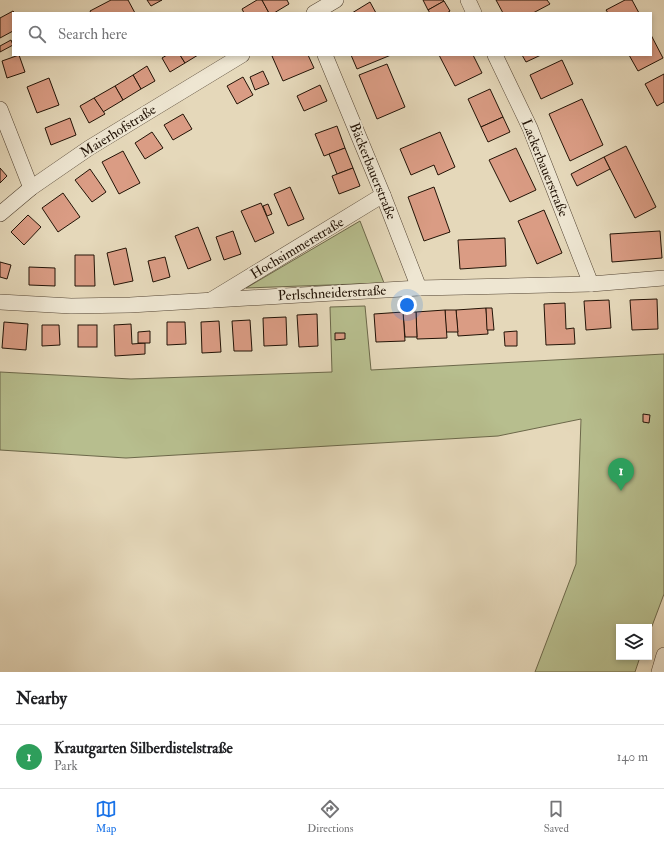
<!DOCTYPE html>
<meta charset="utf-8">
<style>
:root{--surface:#fff;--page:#f2f2f2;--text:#202124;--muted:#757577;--line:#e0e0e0;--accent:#1a73e8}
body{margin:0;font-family:"IM FELL Double Pica",serif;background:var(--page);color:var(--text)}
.controls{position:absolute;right:12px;bottom:12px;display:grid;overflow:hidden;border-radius:0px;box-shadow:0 2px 6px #0003}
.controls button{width:36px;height:36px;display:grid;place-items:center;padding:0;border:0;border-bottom:1px solid var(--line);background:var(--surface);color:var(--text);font:20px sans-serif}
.you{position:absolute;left:407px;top:305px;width:14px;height:14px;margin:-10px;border:3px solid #fff;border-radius:50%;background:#1a73e8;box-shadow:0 0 0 6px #1a73e833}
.badge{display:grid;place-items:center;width:26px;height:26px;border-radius:50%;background:var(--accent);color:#fff;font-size:13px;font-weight:700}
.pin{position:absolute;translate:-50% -33px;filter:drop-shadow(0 1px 2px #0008)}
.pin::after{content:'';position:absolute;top:21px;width:14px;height:12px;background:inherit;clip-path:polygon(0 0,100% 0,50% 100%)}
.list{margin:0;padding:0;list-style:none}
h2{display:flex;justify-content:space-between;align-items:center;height:52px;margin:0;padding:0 16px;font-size:17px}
h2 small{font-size:13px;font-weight:400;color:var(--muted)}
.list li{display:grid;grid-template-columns:26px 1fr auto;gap:12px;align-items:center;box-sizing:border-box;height:64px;padding:0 16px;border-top:1px solid var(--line)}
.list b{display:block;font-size:15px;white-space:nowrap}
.list p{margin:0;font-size:13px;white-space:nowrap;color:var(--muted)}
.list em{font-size:13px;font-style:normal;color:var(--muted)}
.icon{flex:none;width:22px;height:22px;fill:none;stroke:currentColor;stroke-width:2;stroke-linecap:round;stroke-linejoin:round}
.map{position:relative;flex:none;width:664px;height:672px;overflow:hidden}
.search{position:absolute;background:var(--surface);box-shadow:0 2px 6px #0003;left:12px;right:12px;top:12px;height:44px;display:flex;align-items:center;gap:10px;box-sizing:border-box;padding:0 14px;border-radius:0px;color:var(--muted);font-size:15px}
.sheet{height:116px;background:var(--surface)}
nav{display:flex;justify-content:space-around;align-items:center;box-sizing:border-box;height:56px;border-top:1px solid var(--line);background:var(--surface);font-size:11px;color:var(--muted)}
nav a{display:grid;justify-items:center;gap:2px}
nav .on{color:var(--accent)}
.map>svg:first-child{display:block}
.green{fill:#b7be8e;stroke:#6c684a}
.building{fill:#da9c84;stroke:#221306}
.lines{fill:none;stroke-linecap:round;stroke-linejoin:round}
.minor-casing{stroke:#534433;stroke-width:16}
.minor{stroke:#eee6d2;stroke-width:15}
.labels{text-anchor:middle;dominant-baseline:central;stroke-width:4;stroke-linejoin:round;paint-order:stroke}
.street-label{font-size:14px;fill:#221306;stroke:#eee6d2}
</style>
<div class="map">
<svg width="664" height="672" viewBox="0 0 664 672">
<rect width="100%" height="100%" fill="#e5d8ba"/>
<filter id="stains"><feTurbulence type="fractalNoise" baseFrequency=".005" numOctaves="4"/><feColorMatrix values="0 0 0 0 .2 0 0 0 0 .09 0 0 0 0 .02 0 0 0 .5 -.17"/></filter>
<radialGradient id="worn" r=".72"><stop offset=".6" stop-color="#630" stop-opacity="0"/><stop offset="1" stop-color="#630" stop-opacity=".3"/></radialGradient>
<g class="green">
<path d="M360,221L384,283L246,288Z"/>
<path d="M365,306L371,370L664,354V594L649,634V627H619V657H640L635,672H535L576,564L581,419L498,436L126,458L0,450V372L131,379L332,372L330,307Z"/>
</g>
<g class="building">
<path d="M111,0H128L135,13H91L90,11Z"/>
<path d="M147,0H162L151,6Z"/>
<path d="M257,0H262L269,13H244L242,9Z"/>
<path d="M262,0H287L289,4L274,13H269Z"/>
<path d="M423,0H443L444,1L428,10Z"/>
<path d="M496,0H547L550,4L533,13H503Z"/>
<path d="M625,0H632L639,13H608L606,10Z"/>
<path d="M444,1L450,11L447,13H430L428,10Z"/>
<path d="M370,2L376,13H352Z"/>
<path d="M13,11L15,13H13V31L0,38V18Z"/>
<path d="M651,35L663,58L638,71L629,55H651Z"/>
<path d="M11,40L13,45L0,52V46Z"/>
<path d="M19,55L25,72L7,78L2,61Z"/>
<path d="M167,55H180L185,63L170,72L162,58Z"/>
<path d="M180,55H198L185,63Z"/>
<path d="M275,55H308L314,68L283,81L272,56Z"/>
<path d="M351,55H391L357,69Z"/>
<path d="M439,55H473L482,73L455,86Z"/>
<path d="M522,55H541L526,62Z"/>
<path d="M562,60L573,84L541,99L530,75Z"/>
<path d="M387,64L405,107L377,119L359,75Z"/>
<path d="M147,66L155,81L141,89L133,75Z"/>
<path d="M263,71L269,84L255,90L250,77Z"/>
<path d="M664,74V102L657,106L645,84Z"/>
<path d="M133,75L141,89L123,100L115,86Z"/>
<path d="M243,77L253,95L237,104L227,86Z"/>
<path d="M49,78L59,105L37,113L27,87Z"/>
<path d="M320,85L327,101L304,111L297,96Z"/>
<path d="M115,86L123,100L103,112L94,98Z"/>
<path d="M490,89L503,117L481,127L468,99Z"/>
<path d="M94,98L105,114L89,123L80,106Z"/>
<path d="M582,99L603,145L570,161L549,114Z"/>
<path d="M183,114L192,129L173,140L164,125Z"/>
<path d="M503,117L510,132L488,142L481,127Z"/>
<path d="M70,118L76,135L51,145L45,128Z"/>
<path d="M337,126L345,148L324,156L315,134Z"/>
<path d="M152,132L163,148L145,159L135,143Z"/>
<path d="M440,132L455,167L438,175L434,165L411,175L400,149Z"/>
<path d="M626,146L656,207L635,218L604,157Z"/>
<path d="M345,148L353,168L337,174L329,154Z"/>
<path d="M516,148L536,190L510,202L489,160Z"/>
<path d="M123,151L140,183L119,194L102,162Z"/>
<path d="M604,157L610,169L577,186L571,174Z"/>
<path d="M0,168L7,176L0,183Z"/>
<path d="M353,168L360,186L339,194L332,176Z"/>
<path d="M90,169L106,192L92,202L75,180Z"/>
<path d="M290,187L304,219L288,226L274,194Z"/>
<path d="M434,187L450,232L424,241L408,197Z"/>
<path d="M63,193L80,217L58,232L42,208Z"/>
<path d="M261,203L274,233L255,242L241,211Z"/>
<path d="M268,204L272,214L267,216L263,206Z"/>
<path d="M544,210L562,253L537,264L518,221Z"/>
<path d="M28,215L41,227L24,245L11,232Z"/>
<path d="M198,227L211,260L188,269L175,236Z"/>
<path d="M233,231L241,254L224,260L216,237Z"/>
<path d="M660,231L662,258L612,262L610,234Z"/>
<path d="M505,238L506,266L460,269L458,240Z"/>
<path d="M126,248L133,281L114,285L107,253Z"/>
<path d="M75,255H94L95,286H75Z"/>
<path d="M165,257L170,277L153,282L148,261Z"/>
<path d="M0,262L11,265L7,279L0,277Z"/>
<path d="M29,267L55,268V286L29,285Z"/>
<path d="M657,299L658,329L632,330L630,300Z"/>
<path d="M609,300L611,328L586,330L584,301Z"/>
<path d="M565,303L566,329L574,328L575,344L546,345L544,304Z"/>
<path d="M486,308L488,334L458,336L456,310Z"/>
<path d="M486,308H492L494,330H487Z"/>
<path d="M445,310H456L458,332H446Z"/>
<path d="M445,310L447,338L417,339L416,312Z"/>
<path d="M403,312H416L417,337H405Z"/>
<path d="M403,312L405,341L376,342L374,314Z"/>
<path d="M317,314L318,346L299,347L297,315Z"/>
<path d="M286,317L287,345L264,346L263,318Z"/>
<path d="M250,320L252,351H234L232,321Z"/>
<path d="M219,321L221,352L202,353L201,322Z"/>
<path d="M4,322L28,324L26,350L2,348Z"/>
<path d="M167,322H185L186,344L167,345Z"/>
<path d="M131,324L132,344L145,343V354L115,356L114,325Z"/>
<path d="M42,325H59L60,345L42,346Z"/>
<rect x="78" y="325" width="19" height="22"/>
<path d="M150,331V343H138V332Z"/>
<path d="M517,331V346H505L504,332Z"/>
<path d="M335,333H345V339L335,340Z"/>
<path d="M643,414L650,415L649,423L643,422Z"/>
</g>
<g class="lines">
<defs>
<g id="minor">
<path d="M468,0L474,13"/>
<path d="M314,13L336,0"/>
<path d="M325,55L383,195L419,288"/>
<path d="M495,55L530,128L591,284"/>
<path d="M0,109L31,188"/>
<path d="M0,214L31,188L89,148L242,55"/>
<path d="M211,300L383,195"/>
<path d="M0,302L71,306L130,305L419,288L591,284L664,278"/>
<path d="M659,672L664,655"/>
</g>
</defs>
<use href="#minor" class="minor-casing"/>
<use href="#minor" class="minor"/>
</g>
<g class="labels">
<g class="street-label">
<text transform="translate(118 131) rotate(-32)">Maierhofstraße</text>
<text transform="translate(545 168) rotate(68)">Lackerbauerstraße</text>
<text transform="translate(373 171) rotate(68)">Bäckerbauerstraße</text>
<text transform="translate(297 248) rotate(-31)">Hochsimmerstraße</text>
<text transform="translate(332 293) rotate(-3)">Perlschneiderstraße</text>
</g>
</g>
<rect width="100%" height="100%" filter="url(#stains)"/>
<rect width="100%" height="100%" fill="url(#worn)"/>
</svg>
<div class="controls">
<button><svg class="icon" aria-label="layers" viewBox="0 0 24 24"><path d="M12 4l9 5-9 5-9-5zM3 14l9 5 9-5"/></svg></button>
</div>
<div class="you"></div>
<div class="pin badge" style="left:621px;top:491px;background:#2e9e5b">1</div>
<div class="search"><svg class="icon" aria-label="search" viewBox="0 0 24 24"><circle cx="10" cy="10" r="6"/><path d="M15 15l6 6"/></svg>Search here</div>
</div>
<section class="sheet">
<h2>Nearby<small></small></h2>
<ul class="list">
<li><span class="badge" style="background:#2e9e5b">1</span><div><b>Krautgarten Silberdistelstraße</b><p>Park</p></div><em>140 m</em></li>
</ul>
</section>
<nav>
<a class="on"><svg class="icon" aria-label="map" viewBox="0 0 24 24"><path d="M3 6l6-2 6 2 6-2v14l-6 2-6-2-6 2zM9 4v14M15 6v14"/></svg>Map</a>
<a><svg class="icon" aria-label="directions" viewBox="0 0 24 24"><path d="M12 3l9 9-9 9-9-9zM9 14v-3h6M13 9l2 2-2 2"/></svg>Directions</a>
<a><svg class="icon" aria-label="saved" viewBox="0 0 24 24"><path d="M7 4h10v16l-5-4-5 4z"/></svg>Saved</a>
</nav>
